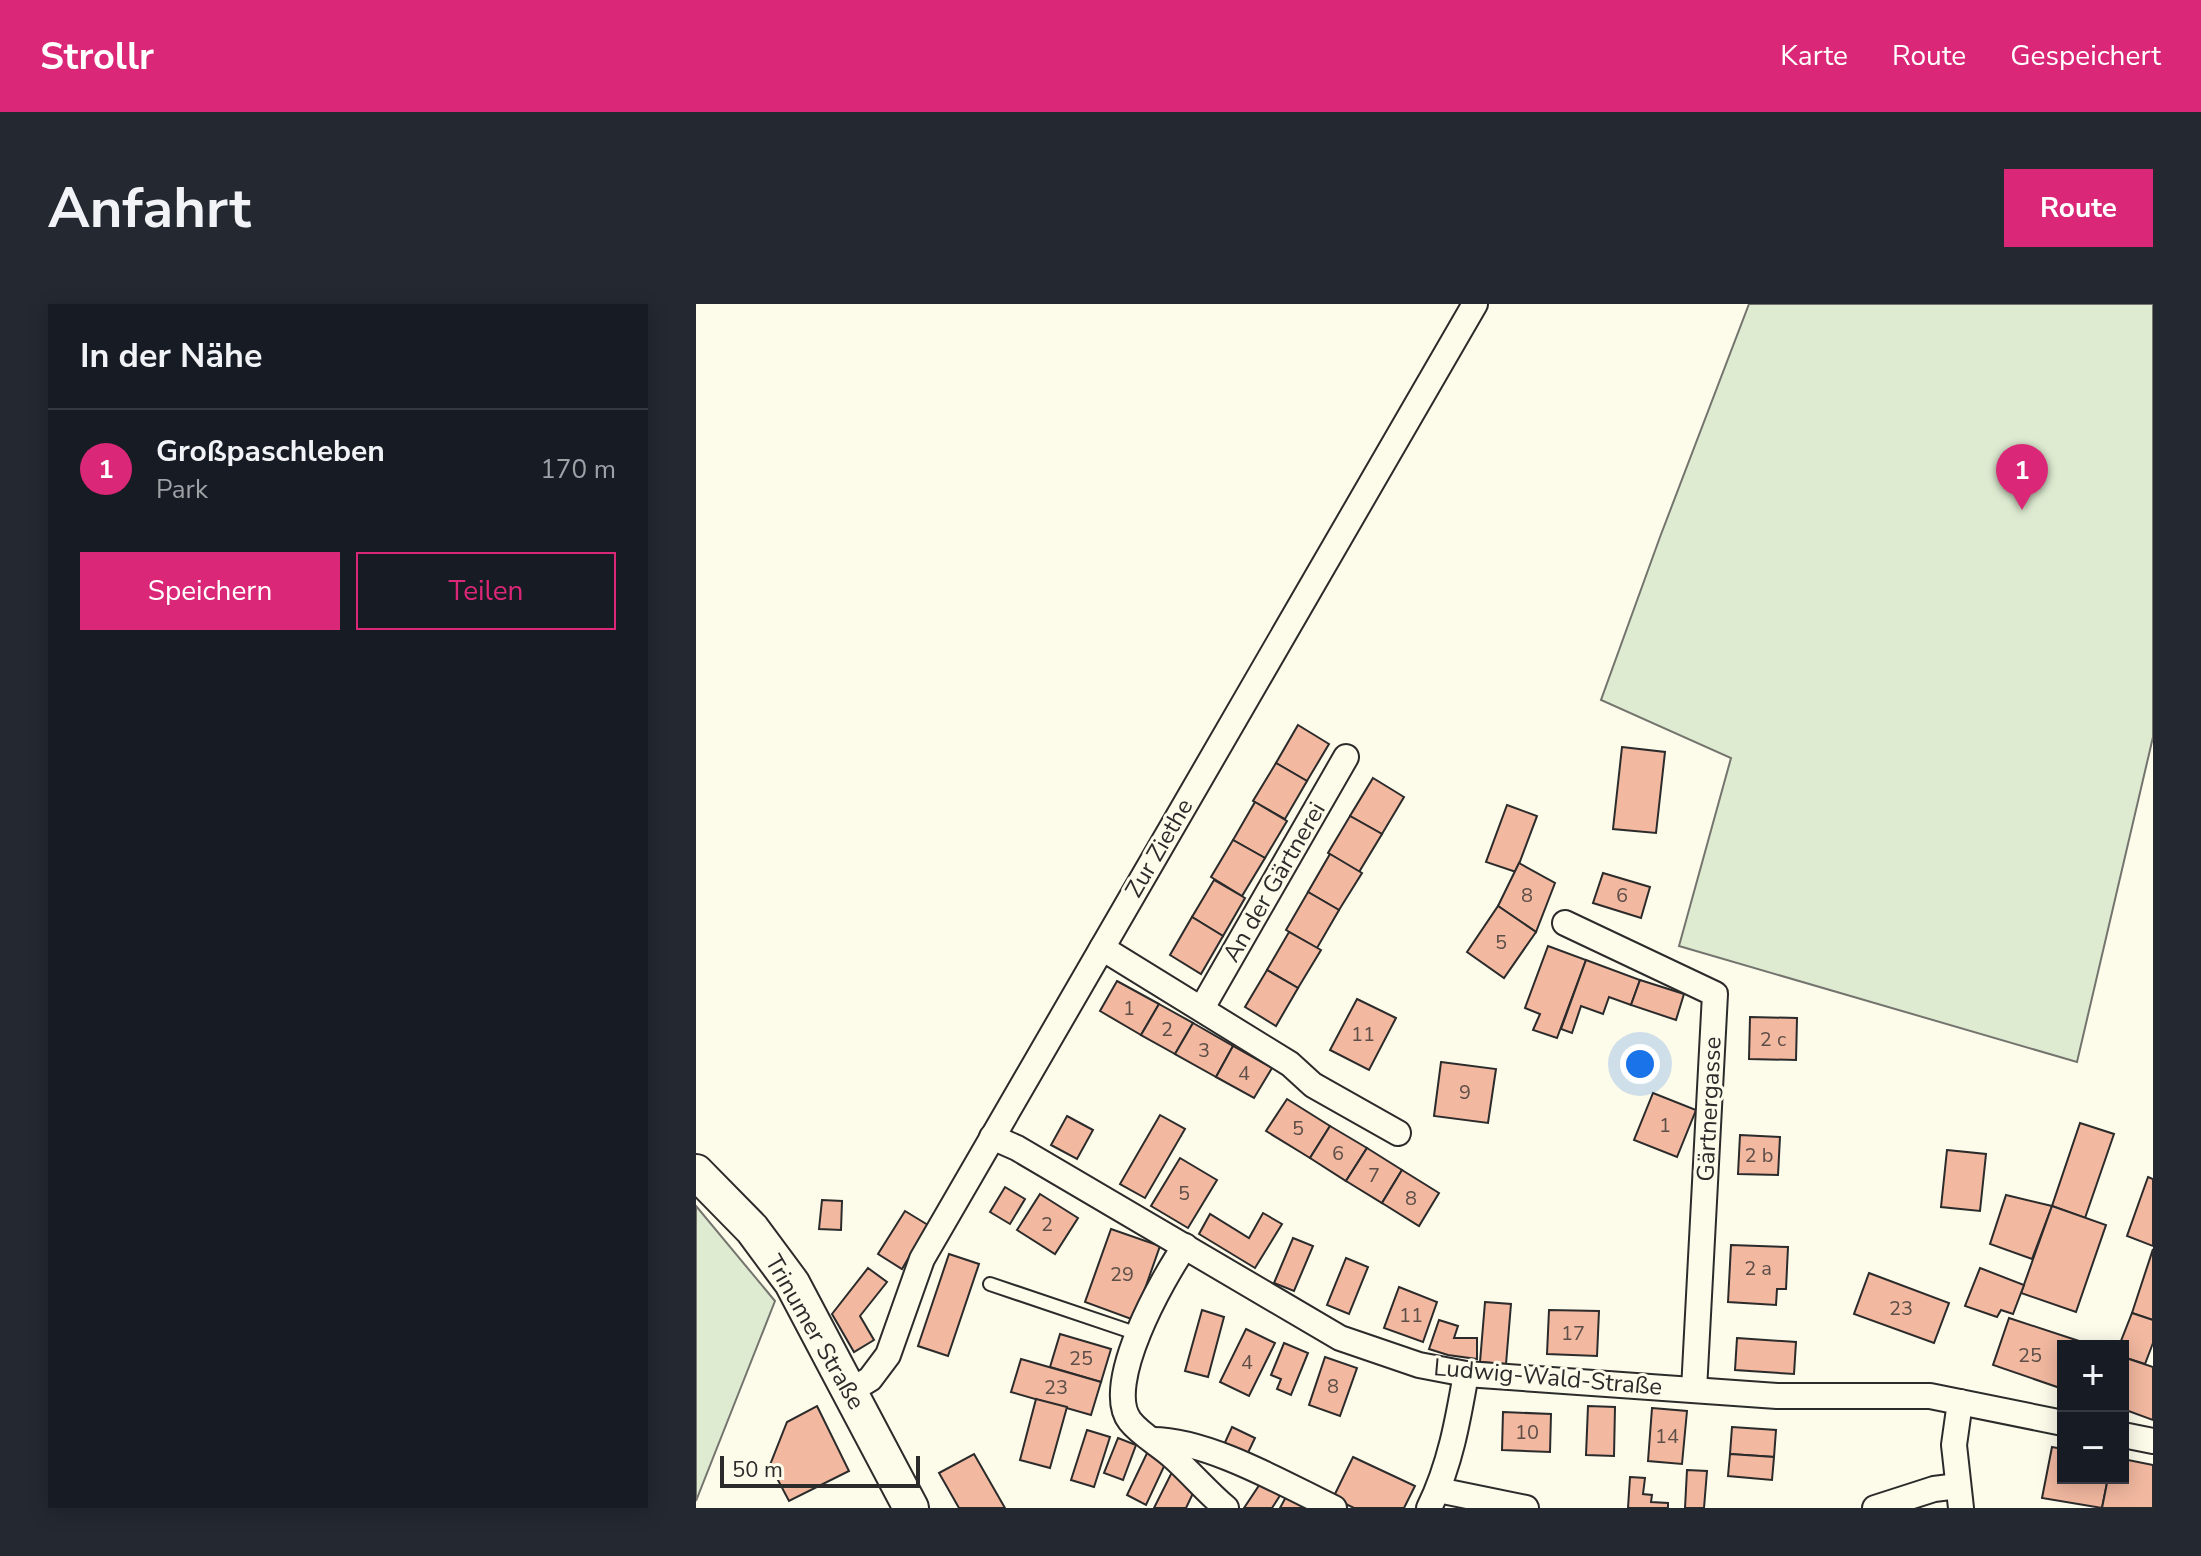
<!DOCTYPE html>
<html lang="de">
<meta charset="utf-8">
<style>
:root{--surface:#171b24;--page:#242831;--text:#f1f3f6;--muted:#9ea1a6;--line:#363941;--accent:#db2777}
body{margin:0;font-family:"Nunito Sans",sans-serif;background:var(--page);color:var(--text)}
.controls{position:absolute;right:24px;bottom:24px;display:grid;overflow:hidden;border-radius:0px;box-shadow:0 4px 20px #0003}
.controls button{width:72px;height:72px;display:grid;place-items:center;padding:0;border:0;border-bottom:2px solid var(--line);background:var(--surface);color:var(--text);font:40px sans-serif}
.scale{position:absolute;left:24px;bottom:20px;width:200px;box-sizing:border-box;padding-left:8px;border:4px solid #2b2b2b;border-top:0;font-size:22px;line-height:28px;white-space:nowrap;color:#2b2b2b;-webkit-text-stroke:6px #fdfbea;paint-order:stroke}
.you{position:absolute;left:944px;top:760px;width:28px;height:28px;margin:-20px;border:6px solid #fff;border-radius:50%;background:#1a73e8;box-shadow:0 0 0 12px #1a73e833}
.badge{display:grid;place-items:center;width:52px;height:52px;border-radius:50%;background:var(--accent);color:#fff;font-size:26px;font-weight:700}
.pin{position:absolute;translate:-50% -66px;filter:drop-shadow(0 2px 4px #0008)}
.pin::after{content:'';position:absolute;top:42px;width:28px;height:24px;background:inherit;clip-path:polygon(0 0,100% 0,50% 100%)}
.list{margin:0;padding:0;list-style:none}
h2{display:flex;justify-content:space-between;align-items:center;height:104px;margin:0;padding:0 32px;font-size:34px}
h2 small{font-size:26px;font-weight:400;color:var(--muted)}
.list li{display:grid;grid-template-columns:52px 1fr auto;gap:24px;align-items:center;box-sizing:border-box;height:120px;padding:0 32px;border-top:2px solid var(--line)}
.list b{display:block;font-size:30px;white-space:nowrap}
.list p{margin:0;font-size:26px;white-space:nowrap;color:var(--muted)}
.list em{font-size:26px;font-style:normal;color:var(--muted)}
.actions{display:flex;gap:16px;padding:24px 32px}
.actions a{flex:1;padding:18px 0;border:2px solid var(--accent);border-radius:0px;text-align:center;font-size:28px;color:var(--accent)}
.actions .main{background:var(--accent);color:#fff}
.map{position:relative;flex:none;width:1457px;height:1204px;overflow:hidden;border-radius:0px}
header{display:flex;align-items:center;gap:48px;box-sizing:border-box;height:112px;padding:0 40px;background:var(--accent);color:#fff}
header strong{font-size:38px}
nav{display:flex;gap:44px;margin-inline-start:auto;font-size:28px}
.intro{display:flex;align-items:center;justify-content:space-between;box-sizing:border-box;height:192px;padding:0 48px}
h1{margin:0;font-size:56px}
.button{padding:20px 36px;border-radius:0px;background:var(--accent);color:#fff;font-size:28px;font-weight:700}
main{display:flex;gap:48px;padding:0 48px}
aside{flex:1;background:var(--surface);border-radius:0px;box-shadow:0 4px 20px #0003}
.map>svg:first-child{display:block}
.green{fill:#deebd1;stroke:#74746e;stroke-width:2}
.building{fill:#f2b8a0;stroke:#2b2b2b;stroke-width:2}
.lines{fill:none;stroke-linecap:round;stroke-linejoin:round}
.lane-casing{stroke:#2b2b2b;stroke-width:16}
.street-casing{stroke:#2b2b2b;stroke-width:28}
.secondary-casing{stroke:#2b2b2b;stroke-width:38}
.lane{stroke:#fdfbea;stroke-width:12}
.street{stroke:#fdfbea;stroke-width:24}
.secondary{stroke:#fdfbea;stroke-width:34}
.labels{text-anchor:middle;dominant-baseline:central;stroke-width:6;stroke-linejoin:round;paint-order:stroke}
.number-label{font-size:20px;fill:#5d4e48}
.street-label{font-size:24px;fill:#2b2b2b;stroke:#fdfbea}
</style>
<header>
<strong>Strollr</strong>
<nav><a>Karte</a><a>Route</a><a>Gespeichert</a></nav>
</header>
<div class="intro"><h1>Anfahrt</h1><a class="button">Route</a></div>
<main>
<aside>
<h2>In der Nähe<small></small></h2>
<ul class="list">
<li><span class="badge">1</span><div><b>Großpaschleben</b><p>Park</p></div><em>170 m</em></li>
</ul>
<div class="actions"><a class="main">Speichern</a><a>Teilen</a></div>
</aside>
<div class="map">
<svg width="1457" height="1204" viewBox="0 0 1457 1204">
<rect width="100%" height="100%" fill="#fdfbea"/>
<g class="green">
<path d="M1053,0H1457V433L1381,758L983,642L1035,454L905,396L964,233Z"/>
<path d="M0,902L79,997L0,1197Z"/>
</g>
<g class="building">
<path d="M602,421L633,440L611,477L580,459Z"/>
<path d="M926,443L969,448L960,529L917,525Z"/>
<path d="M580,459L611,477L589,515L557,497Z"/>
<path d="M677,474L708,493L686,530L654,512Z"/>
<path d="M559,498L591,517L569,554L537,536Z"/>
<path d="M811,501L841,512L820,568L790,558Z"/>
<path d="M654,512L686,530L663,568L632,549Z"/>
<path d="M537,536L569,554L546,592L515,573Z"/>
<path d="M634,550L666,569L643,606L612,588Z"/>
<path d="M823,559L859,579L840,628L802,602Z"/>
<path d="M907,569L954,583L945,614L897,599Z"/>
<path d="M518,576L549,594L527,632L496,613Z"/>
<path d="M612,588L643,606L621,644L590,626Z"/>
<path d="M802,602L840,628L808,674L771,648Z"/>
<path d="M496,613L527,632L505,670L474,651Z"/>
<path d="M593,628L625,646L602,684L571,666Z"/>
<path d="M852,642L890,656L861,734L837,726L844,710L829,704Z"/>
<path d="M890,656L944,676L935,701L913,693L907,710L885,702L876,729L865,725Z"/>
<path d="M571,666L602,684L580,722L549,703Z"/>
<path d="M944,676L988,690L980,716L935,701Z"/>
<path d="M421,677L463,700L445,731L404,707Z"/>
<path d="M661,695L700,714L673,766L634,746Z"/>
<path d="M463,700L497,719L479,750L445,731Z"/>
<path d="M1054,713L1101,714L1100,756L1053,755Z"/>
<path d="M497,719L537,742L520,773L479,750Z"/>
<path d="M537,742L576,764L558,794L520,773Z"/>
<path d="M745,758L800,765L792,819L738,812Z"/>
<path d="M957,789L1000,806L981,853L938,836Z"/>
<path d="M591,795L634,822L614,854L570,827Z"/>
<path d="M464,811L489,825L449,894L424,880Z"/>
<path d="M371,812L397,826L381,855L355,841Z"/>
<path d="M1384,819L1418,830L1389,914L1356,902Z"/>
<path d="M634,822L671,844L650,877L614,854Z"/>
<path d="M1044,831L1084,833L1082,871L1042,870Z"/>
<path d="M671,844L706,866L686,899L650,877Z"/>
<path d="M1251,846L1290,850L1284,907L1245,903Z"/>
<path d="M484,854L521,876L492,924L455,902Z"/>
<path d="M706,866L743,889L723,922L686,899Z"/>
<path d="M1452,873L1457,875V942L1431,932Z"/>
<path d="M309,883L329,895L314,920L294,908Z"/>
<path d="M344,890L382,914L359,950L321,926Z"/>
<path d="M1310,891L1356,902L1336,955L1294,940Z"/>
<path d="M126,896L146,897L145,926L123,925Z"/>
<path d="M1356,902L1410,921L1380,1008L1325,989Z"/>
<path d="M209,907L232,921L206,965L182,950Z"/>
<path d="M567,909L586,920L559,964L503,930L514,910L553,934Z"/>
<path d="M415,925L464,942L438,1016L389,998Z"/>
<path d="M597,934L617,942L598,987L578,979Z"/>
<path d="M1035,941L1092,943L1090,985H1081L1080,1001L1032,998Z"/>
<path d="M1457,945V1016L1436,1009Z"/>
<path d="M253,950L283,960L252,1052L222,1042Z"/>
<path d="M650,954L672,963L653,1010L631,1001Z"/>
<path d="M172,964L191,978L164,1012L178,1036L158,1048L136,1010Z"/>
<path d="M1284,964L1328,981L1317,1010L1305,1006L1301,1013L1269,1002Z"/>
<path d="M1173,969L1253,999L1238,1039L1158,1010Z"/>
<path d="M703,983L741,998L727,1038L688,1024Z"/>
<path d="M789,998L815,1000L810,1060L784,1058Z"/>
<path d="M506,1006L528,1013L512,1073L489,1067Z"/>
<path d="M853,1006L903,1007L901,1052L851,1050Z"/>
<path d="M1436,1009L1457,1016V1039L1449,1060L1427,1053V1042H1423Z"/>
<path d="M1313,1014L1389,1039L1388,1042H1367V1085L1297,1061Z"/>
<path d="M743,1016L762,1022L758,1034H781V1055L752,1051L733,1045Z"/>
<path d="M550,1025L579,1039L553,1092L524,1078Z"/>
<path d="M364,1030L415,1045L405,1078L354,1063Z"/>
<path d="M1041,1034L1100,1038L1098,1070L1039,1066Z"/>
<path d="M588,1039L612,1049L595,1091L581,1085L585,1075L575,1071Z"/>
<path d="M629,1053L661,1064L644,1112L613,1101Z"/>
<path d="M1427,1053L1457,1063V1116L1427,1105Z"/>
<path d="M325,1055L405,1078L395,1111L315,1088Z"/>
<path d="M340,1095L371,1103L354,1164L324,1156Z"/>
<path d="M121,1102L153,1167L93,1197L74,1161L91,1118Z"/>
<path d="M892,1102L919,1103L918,1152L890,1151Z"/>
<path d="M956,1104L991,1107L986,1160L952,1157Z"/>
<path d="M807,1108L855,1110L854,1148L806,1146Z"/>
<path d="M536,1123L559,1134L549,1155L526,1145Z"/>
<path d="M1036,1123L1080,1126L1078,1153L1034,1150Z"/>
<path d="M391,1126L414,1133L398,1183L375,1176Z"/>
<path d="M422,1134L440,1141L427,1176L408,1169Z"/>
<path d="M1356,1143L1367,1145V1174H1412L1406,1204L1346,1194Z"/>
<path d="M452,1147L471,1156L450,1201L431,1191Z"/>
<path d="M278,1150L309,1204H263L243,1169Z"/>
<path d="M1034,1150L1078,1153L1076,1176L1032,1172Z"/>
<path d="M657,1153L719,1182L708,1204H658L637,1194Z"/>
<path d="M1427,1155L1457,1161V1204H1406L1412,1174H1427Z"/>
<path d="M478,1164L500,1183L490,1204H458Z"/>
<path d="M991,1166L1011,1167L1008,1204H989Z"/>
<path d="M934,1173L949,1174L947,1190L956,1191L955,1198L972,1199V1204H932Z"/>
<path d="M566,1177L585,1190L576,1204H548Z"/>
<path d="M591,1191L618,1204H584Z"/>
</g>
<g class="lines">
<defs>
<path id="lane" d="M294,980L442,1030"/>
<g id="street">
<path d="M869,619L1019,690L998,1086"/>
<path d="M406,644L594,760L617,781L702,829"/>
<path d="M506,704L650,453"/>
<path d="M296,833L321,844L644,1034L723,1061L770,1070L1081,1092H1234L1367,1119"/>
<path d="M489,942C467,974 406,1081 434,1117C445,1131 464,1141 477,1153C495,1169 511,1188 530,1204"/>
<path d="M154,1087L174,1075L192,1051L226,955L779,0"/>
<path d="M1264,1098L1258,1141L1265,1204"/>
<path d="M1427,1131L1457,1137"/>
<path d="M457,1136C512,1136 588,1180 638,1204"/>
<path d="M742,1186L830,1204"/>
<path d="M733,1204C754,1162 762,1116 770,1070"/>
<path d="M1179,1204L1238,1185L1262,1182"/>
</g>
<path id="secondary" d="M0,868L56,925L96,979L215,1204"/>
</defs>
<use href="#lane" class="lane-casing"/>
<use href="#street" class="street-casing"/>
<use href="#secondary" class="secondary-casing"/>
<use href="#lane" class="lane"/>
<use href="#street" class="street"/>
<use href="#secondary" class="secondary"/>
</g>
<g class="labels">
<g class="number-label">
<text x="831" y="591">8</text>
<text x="926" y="591">6</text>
<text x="805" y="638">5</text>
<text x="433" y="704">1</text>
<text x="471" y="725">2</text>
<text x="667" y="730">11</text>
<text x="1077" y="735">2 c</text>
<text x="508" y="746">3</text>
<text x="548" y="769">4</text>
<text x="769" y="788">9</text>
<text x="969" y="821">1</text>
<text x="602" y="824">5</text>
<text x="642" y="849">6</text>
<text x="1063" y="851">2 b</text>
<text x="678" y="871">7</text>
<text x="488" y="889">5</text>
<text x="715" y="894">8</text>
<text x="351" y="920">2</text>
<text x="1062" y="964">2 a</text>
<text x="426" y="970">29</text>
<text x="1205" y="1004">23</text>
<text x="715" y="1011">11</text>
<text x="877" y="1029">17</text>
<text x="1334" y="1051">25</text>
<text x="385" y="1054">25</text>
<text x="551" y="1058">4</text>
<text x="637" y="1082">8</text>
<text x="360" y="1083">23</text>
<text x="831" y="1128">10</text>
<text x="971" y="1132">14</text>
</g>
<g class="street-label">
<text transform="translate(463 544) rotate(-60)">Zur Ziethe</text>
<text transform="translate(578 578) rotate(-60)">An der Gärtnerei</text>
<text transform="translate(1013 805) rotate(-87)">Gärtnergasse</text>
<text transform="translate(119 1028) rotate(60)">Trinumer Straße</text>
<text transform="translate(852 1073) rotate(5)">Ludwig-Wald-Straße</text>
</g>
</g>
</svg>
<div class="controls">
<button>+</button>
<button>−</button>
</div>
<div class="scale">50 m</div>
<div class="you"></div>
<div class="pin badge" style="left:1326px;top:206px">1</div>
</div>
</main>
